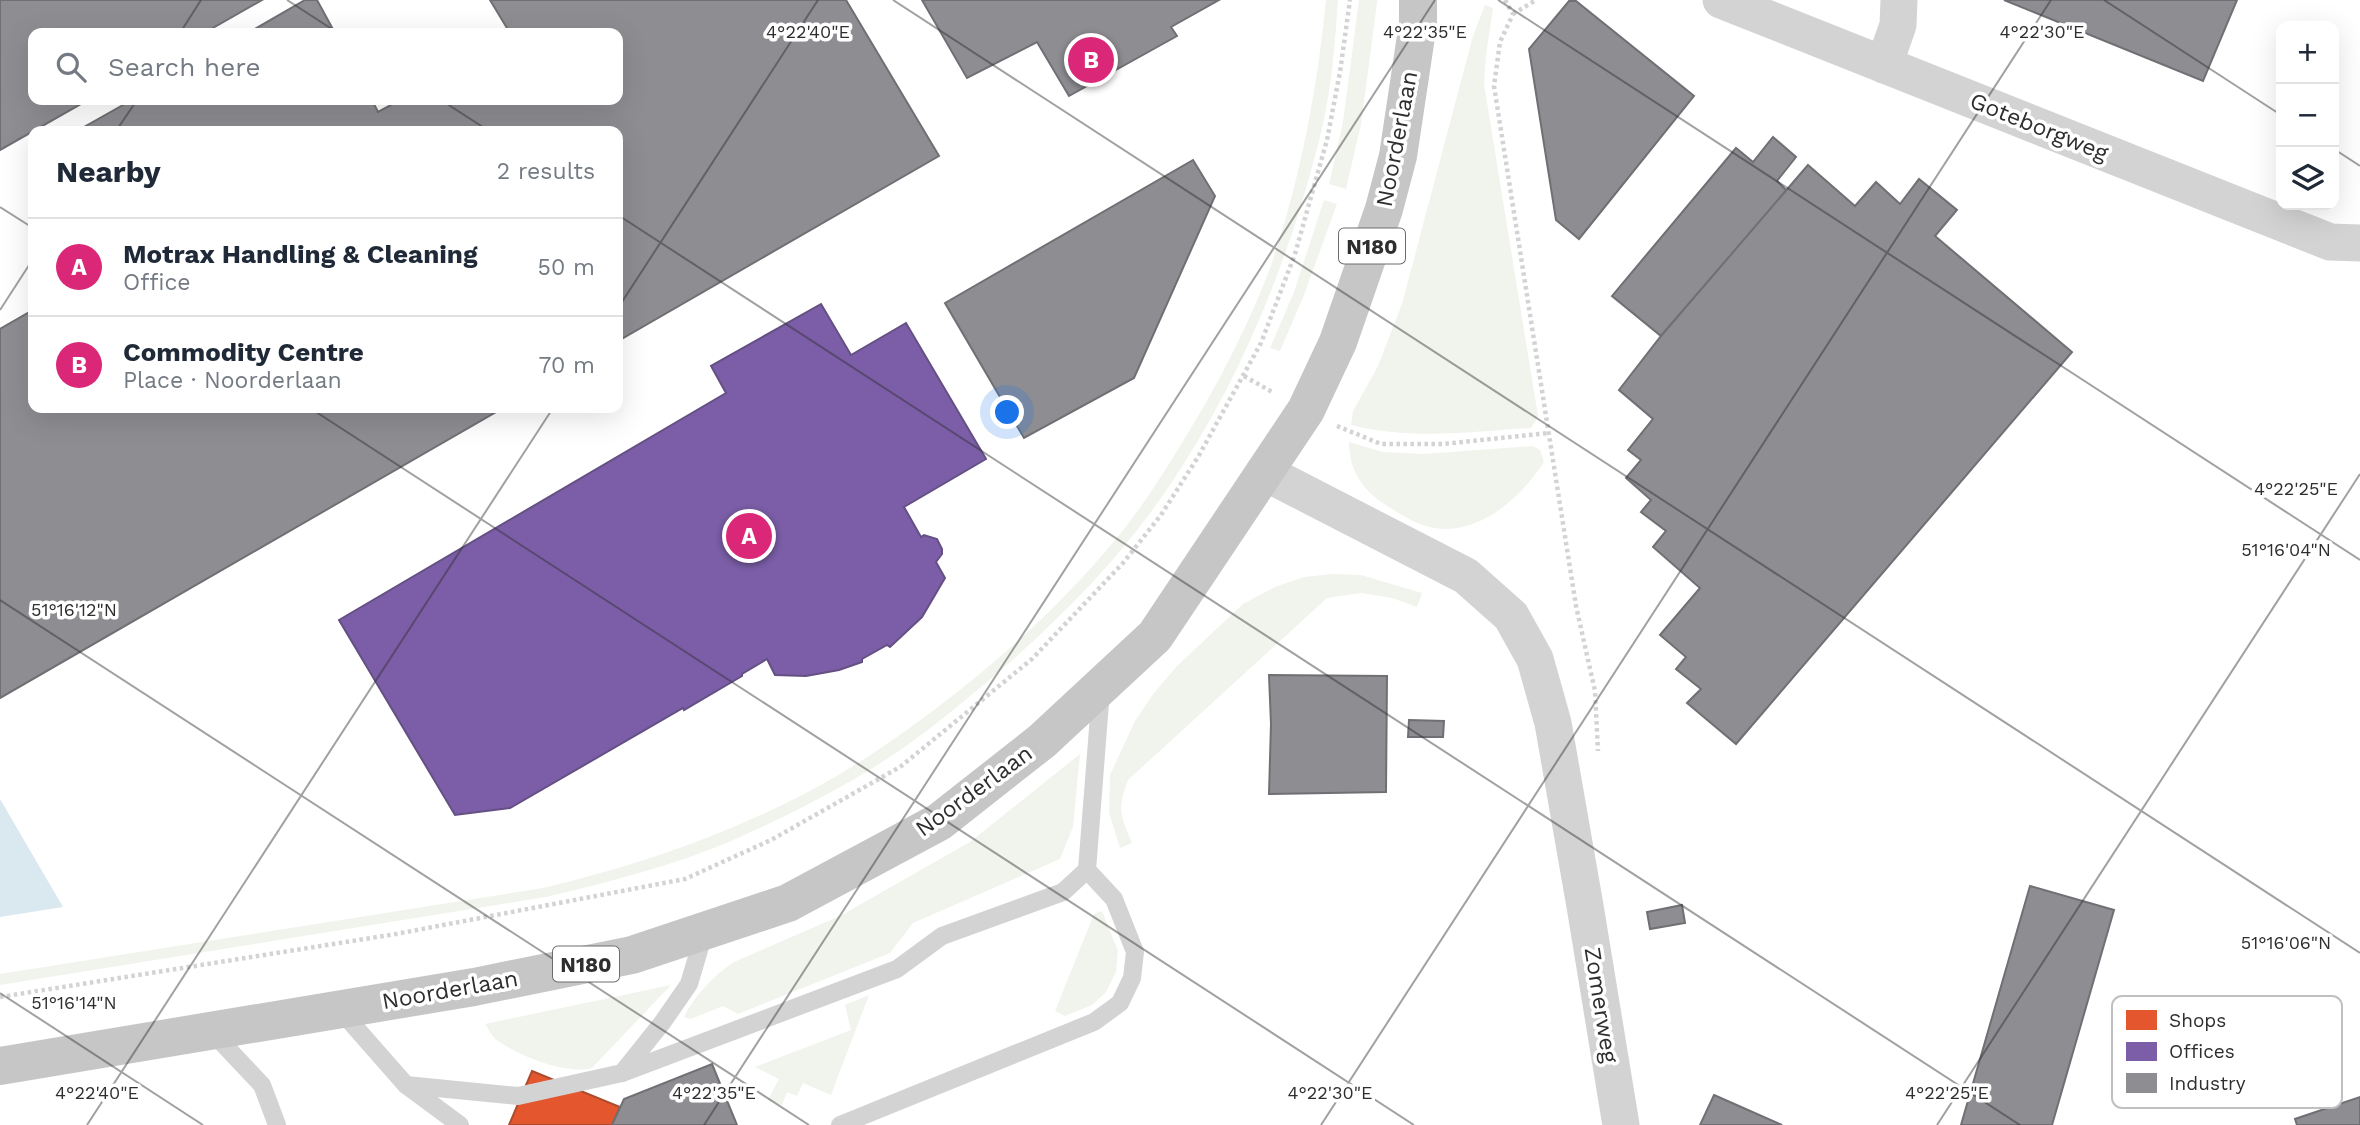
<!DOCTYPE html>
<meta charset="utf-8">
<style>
:root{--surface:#fff;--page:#f6f6f7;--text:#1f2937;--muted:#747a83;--line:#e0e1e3;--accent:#db2777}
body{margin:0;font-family:"Work Sans",sans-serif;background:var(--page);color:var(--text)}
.controls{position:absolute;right:21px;top:21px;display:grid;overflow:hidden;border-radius:14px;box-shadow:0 7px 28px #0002}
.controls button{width:63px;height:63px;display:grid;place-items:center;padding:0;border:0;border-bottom:2px solid var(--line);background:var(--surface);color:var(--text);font:35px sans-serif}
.you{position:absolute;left:1008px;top:413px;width:24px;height:24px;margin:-18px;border:5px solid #fff;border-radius:50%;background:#1a73e8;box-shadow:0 0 0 10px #1a73e833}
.badge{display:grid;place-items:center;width:46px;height:46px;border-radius:50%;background:var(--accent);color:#fff;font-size:23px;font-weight:700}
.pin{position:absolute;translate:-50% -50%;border:4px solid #fff;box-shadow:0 2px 7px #0006}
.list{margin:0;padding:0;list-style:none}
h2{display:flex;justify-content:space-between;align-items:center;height:91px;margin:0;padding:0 28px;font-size:30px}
h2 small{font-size:23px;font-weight:400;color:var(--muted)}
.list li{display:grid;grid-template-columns:46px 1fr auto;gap:21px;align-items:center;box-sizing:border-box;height:98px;padding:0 28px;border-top:2px solid var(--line)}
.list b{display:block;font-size:26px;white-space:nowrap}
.list p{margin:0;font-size:23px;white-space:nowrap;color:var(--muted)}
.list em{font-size:23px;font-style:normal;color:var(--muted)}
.icon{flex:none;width:38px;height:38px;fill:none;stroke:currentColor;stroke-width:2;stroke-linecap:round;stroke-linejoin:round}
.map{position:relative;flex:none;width:2360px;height:1125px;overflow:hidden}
.search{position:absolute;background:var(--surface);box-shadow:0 7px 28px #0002;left:28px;top:28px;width:595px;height:77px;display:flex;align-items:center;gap:18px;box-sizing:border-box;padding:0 24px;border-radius:14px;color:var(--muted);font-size:26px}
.panel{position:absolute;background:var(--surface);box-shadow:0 7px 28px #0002;left:28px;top:126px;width:595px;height:287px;border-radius:14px}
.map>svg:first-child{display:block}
.green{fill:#f1f4ec}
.water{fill:#dae8f0}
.shops{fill:#e4572e;stroke:#ad4b2e;stroke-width:2}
.offices{fill:#7b5ea7;stroke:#645083;stroke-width:2}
.industry{fill:#8d8d92;stroke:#707074;stroke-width:2}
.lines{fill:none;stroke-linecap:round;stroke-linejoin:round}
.path{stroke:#d3d3d3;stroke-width:4.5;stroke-dasharray:3.5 3.5;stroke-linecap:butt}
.service{stroke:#d3d3d3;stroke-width:18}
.minor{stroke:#d3d3d3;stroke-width:37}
.primary{stroke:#c6c6c6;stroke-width:38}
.ticks{fill:none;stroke:#2e2e2e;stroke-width:2;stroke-opacity:0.45}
.labels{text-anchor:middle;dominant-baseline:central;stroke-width:7;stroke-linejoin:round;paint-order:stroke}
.shield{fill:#fff;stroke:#6d6d6d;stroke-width:2}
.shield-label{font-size:21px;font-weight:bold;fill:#2e2e2e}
.street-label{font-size:23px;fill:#2e2e2e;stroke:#fff}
.key{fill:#fff;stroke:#c0c0c0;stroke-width:2}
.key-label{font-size:19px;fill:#2e2e2e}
.ticks-label{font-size:18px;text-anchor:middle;fill:#2e2e2e;stroke:#fff;stroke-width:7;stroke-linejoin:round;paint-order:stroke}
</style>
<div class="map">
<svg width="2360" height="1125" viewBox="0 0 2360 1125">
<rect width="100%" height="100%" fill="#fff"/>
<g class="green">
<path d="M1326,0H1338C1335,43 1332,86 1322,128C1292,255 1241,380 1168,488C1119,560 1058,621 993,677C963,702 933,727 902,749C849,785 790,815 731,841C672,866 609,882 546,897L0,985V974L543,888C624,869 703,843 778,807C832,782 882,749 930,713C1001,660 1068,599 1124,529C1154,491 1179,448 1204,406C1229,362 1252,316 1270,268C1300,181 1317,91 1326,0Z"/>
<path d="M1359,0H1377V3L1361,124L1346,189L1329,184L1343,122Z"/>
<path d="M1485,5L1493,8L1486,55L1484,84L1538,416L1531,428C1471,432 1410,440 1351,425L1353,411L1378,366L1402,304L1473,36Z"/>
<path d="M1324,200L1337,204L1304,295L1280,351L1270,348L1294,292Z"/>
<path d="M1349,442L1382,452L1423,454L1533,446L1540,450L1544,462C1519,500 1473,542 1423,525C1411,521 1400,514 1389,507C1364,492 1349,472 1349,442Z"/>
<path d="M1332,574L1361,575L1422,593L1417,607L1392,598L1361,593L1327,598L1128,780C1117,810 1120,814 1132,843L1120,848L1109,813L1110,775L1135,721L1154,693L1177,666L1243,604L1275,587L1304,577Z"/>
<path d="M1080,754L1073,827L1060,859L913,923L890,953L738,1014L723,1006L691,1019L684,1017C695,995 714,975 734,962L840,916L970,842Z"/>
<path d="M1102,911L1118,951L1116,972L1106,992L1092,1005L1065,1016L1055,1011L1094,914Z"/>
<path d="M671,985L592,1068C567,1075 520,1056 498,1041C493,1038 489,1030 485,1024Z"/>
<path d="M869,995L831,1095L803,1083L797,1096L787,1092L782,1105L768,1100L779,1079L755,1067L851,1030L845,1005Z"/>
</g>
<path class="water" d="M0,799L63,907L0,917Z"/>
<path class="shops" d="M532,1071L620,1107L612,1125H509Z"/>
<path class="offices" d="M821,304L851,355L906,323L986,459L904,507L921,537L924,535L937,539L942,549V554L936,562L945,578L922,617L890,647L887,645L862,659V662L839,670L806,676L775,675L767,659L742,674V676L684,710L683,708L510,808L455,815L339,620L726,393L711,366Z"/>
<g class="industry">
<path d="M0,0H262L204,33H33V100H88L0,150Z"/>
<path d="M305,0H317L335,33H248Z"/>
<path d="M490,0H846L939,156L618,341V131H77L132,100H372L378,112L391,105L388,100H618V33H510Z"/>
<path d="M922,0H1219L1171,27L1177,36L1069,96L1037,42L967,78Z"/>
<path d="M2004,0H2237L2203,81Z"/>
<path d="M1569,1H1576L1694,96L1579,239L1556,220L1529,49Z"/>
<path d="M1773,137L1796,157L1777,181L1787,191L1661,336L1612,296L1736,148L1753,162Z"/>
<path d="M1193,160L1215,196L1134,378L1024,438L945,303Z"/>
<path d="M1808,165L1855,206L1876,182L1900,204L1919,179L1957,210L1935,236L2072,352L1736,744L1687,703L1701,689L1676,669L1686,657L1660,635L1700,588L1653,547L1666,531L1641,512L1651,500L1626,478L1641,460L1628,450L1653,419L1619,390L1661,336Z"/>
<path d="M33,310V408H503L0,698V329Z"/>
<path d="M1269,675L1387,676L1386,792L1269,794L1271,724Z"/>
<path d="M1409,720L1444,721L1443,737H1408Z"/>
<path d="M2030,886L2114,910L2052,1125H1961Z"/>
<path d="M1682,905L1685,923L1650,929L1647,912Z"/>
<path d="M712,1064L737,1125H612L624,1099Z"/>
<path d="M1714,1095L1782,1125H1700Z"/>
<path d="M2360,1097V1125H2297L2295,1119Z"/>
</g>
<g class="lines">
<g class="path">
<path d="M1505,0L1513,14L1500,42L1494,86L1576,606L1595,691L1598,751"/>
<path d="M1513,14L1536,0"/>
<path d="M1244,376L1274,393"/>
<path d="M1337,426L1381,444H1443L1549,433"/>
<path d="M0,997L396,934L685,879L771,840L900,767L1032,659L1123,563L1161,515L1198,457L1261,343L1295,254L1327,140L1340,72L1350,0"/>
</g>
<g class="service">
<path d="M340,1010L406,1085L460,1125"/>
<path d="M211,1031L262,1085L277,1125"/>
<path d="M622,1073L662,1023L689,984L705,930"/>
<path d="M406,1085L518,1096L622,1073L897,969L942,936L1063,892L1087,870"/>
<path d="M840,1125L1094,1022L1120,1003L1132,978L1135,952L1114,899L1087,870L1101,690"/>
</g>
<g class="minor">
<path d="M1721,0L2330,242L2360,243"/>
<path d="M1884,65L1898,25L1899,0"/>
<path d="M1264,472L1466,576L1511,616L1535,659L1553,723L1585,906L1621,1125"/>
</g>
<path class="primary" d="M0,1066L474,987L632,955L788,903L939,822L1042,741L1155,636L1306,410L1338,342L1384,209L1398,156L1418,23V0"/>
</g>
<path class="ticks" d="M287,0L338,33M893,0L2360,953M1498,0L2360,560M2104,0L2281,115M180,33L201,0M441,100L489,131M116,131L137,100M2334,149L2360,166M0,207L33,228M618,215L2020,1125M618,308L818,0M0,310L33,259M310,408L1414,1125M0,600L809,1125M0,993L203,1125M87,1125L553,408M704,1125L1435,0M1321,1125L2051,0M1937,1125L2360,474"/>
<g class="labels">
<g class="shield">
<rect x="1339" y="228.5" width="66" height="35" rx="5"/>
<rect x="553" y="946.5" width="66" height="35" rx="5"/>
</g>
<g class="shield-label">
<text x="1372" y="246">N180</text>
<text x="586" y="964">N180</text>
</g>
<g class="street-label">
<text transform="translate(2039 127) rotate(22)">Goteborgweg</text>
<text transform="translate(1397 139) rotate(-79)">Noorderlaan</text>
<text transform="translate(974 791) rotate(-36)">Noorderlaan</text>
<text transform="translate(450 990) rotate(-10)">Noorderlaan</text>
<text transform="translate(1601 1005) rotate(81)">Zomerweg</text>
</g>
</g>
<rect x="2112" y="996" width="230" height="112" rx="10" class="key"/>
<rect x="2126" y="1010" width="31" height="20" fill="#e4572e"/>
<rect x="2126" y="1042" width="31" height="19" fill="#7b5ea7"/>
<rect x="2126" y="1073" width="31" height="20" fill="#8d8d92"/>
<g class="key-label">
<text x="2169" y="1027">Shops</text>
<text x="2169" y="1058">Offices</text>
<text x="2169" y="1090">Industry</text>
</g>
<g class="ticks-label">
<text x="808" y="38">4°22'40"E</text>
<text x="1425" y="38">4°22'35"E</text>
<text x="2042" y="38">4°22'30"E</text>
<text x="2296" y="495">4°22'25"E</text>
<text x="2286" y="556">51°16'04"N</text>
<text x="74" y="616">51°16'12"N</text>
<text x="2286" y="949">51°16'06"N</text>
<text x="74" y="1009">51°16'14"N</text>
<text x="97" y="1099">4°22'40"E</text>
<text x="714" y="1099">4°22'35"E</text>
<text x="1330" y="1099">4°22'30"E</text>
<text x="1947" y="1099">4°22'25"E</text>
</g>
</svg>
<div class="controls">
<button>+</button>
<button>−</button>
<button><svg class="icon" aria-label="layers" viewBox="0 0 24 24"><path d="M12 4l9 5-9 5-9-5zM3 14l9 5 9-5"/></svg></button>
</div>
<div class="you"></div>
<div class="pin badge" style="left:749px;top:536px">A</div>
<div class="pin badge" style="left:1091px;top:60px">B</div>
<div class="search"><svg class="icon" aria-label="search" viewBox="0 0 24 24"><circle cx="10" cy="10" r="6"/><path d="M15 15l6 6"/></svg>Search here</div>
<section class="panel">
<h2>Nearby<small>2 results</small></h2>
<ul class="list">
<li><span class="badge">A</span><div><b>Motrax Handling &amp; Cleaning</b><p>Office</p></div><em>50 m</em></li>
<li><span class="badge">B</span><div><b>Commodity Centre</b><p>Place · Noorderlaan</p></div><em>70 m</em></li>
</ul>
</section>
</div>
